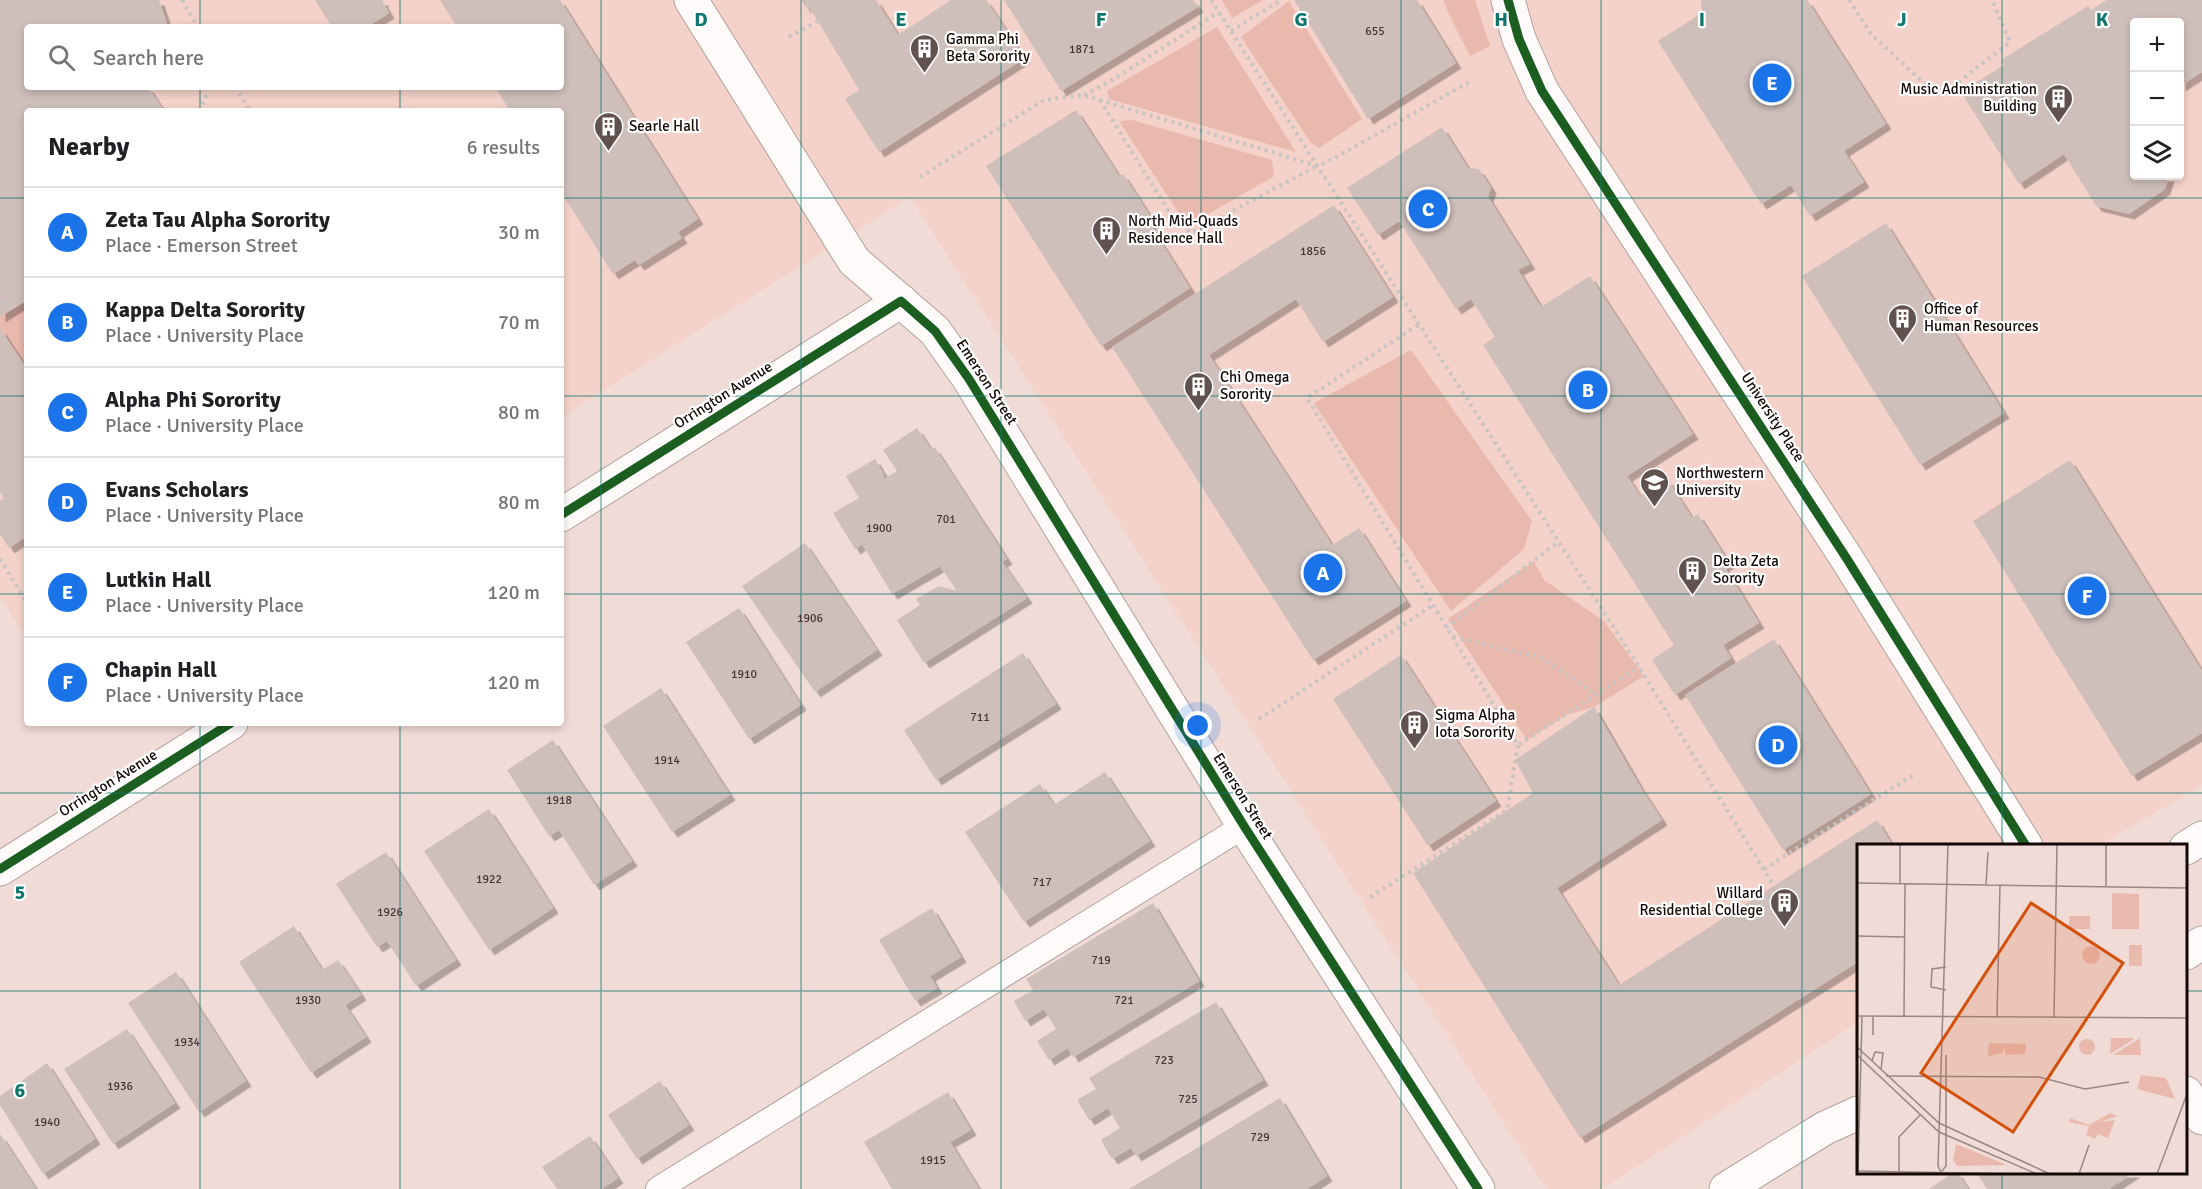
<!DOCTYPE html>
<meta charset="utf-8">
<style>
:root{--surface:#fff;--page:#f2f2f2;--text:#202124;--muted:#757577;--line:#e0e0e0;--accent:#1a73e8}
body{margin:0;font-family:Signika,sans-serif;background:var(--page);color:var(--text)}
.controls{position:absolute;right:18px;top:18px;display:grid;overflow:hidden;border-radius:6px;box-shadow:0 3px 9px #0003}
.controls button{width:54px;height:54px;display:grid;place-items:center;padding:0;border:0;border-bottom:2px solid var(--line);background:var(--surface);color:var(--text);font:30px sans-serif}
.you{position:absolute;left:1198px;top:726px;width:21px;height:21px;margin:-15px;border:4px solid #fff;border-radius:50%;background:#1a73e8;box-shadow:0 0 0 9px #1a73e833}
.badge{display:grid;place-items:center;width:39px;height:39px;border-radius:50%;background:var(--accent);color:#fff;font-size:20px;font-weight:700}
.pin{position:absolute;translate:-50% -50%;border:3px solid #fff;box-shadow:0 2px 6px #0006}
.list{margin:0;padding:0;list-style:none}
h2{display:flex;justify-content:space-between;align-items:center;height:78px;margin:0;padding:0 24px;font-size:26px}
h2 small{font-size:20px;font-weight:400;color:var(--muted)}
.list li{display:grid;grid-template-columns:39px 1fr auto;gap:18px;align-items:center;box-sizing:border-box;height:90px;padding:0 24px;border-top:2px solid var(--line)}
.list b{display:block;font-size:22px;white-space:nowrap}
.list p{margin:0;font-size:20px;white-space:nowrap;color:var(--muted)}
.list em{font-size:20px;font-style:normal;color:var(--muted)}
.icon{flex:none;width:33px;height:33px;fill:none;stroke:currentColor;stroke-width:2;stroke-linecap:round;stroke-linejoin:round}
.map{position:relative;flex:none;width:2202px;height:1189px;overflow:hidden}
.search{position:absolute;background:var(--surface);box-shadow:0 3px 9px #0003;left:24px;top:24px;width:540px;height:66px;display:flex;align-items:center;gap:15px;box-sizing:border-box;padding:0 21px;border-radius:6px;color:var(--muted);font-size:22px}
.panel{position:absolute;background:var(--surface);box-shadow:0 3px 9px #0003;left:24px;top:108px;width:540px;height:618px;border-radius:6px}
.map>svg:first-child{display:block}
.built{fill:#f4d2c9;fill-rule:evenodd}
.green{fill:#e9b9ad}
.building{fill:#cfbfbb;filter:url(#shadow)}
.lines{fill:none;stroke-linecap:round;stroke-linejoin:round}
.service-casing{stroke:#b1a19d;stroke-width:26}
.minor-casing{stroke:#b1a19d;stroke-width:35}
.tertiary-casing{stroke:#b1a19d;stroke-width:35}
.path{stroke:#c9c4c2;stroke-width:4;stroke-dasharray:3 4.5;stroke-linecap:butt}
.service{stroke:#fdfaf9;stroke-width:24}
.minor{stroke:#fdfaf9;stroke-width:33}
.tertiary{stroke:#fdfaf9;stroke-width:33}
.cycleway-casing{stroke:#fff;stroke-width:13}
.cycleway{stroke:#1b5e20;stroke-width:9}
.grid{fill:none;stroke:#0f766e;stroke-width:1.5;stroke-opacity:0.55}
.labels{text-anchor:middle;dominant-baseline:central;stroke-width:4.5;stroke-linejoin:round;paint-order:stroke}
.number-label{font-size:12px;fill:#433633}
.poi-label{font-size:15px;fill:#140806;stroke:#fff;text-anchor:start}
.street-label{font-size:15px;fill:#140806;stroke:#fff}
.inset-road{fill:none;stroke:#988783;stroke-width:1.5}
.view{fill:#d3510b;fill-opacity:0.15;stroke:#d3510b;stroke-width:3}
.inset-edge{fill:none;stroke:#140806;stroke-width:3}
.grid-label{font-size:20px;text-anchor:middle;font-weight:bold;fill:#0f766e;stroke:#fff;stroke-width:4.5;stroke-linejoin:round;paint-order:stroke}
</style>
<div class="map">
<svg width="2202" height="1189" viewBox="0 0 2202 1189">
<defs>
<filter id="shadow"><feDropShadow dx="5.5" dy="5.5" stdDeviation="0" flood-color="#0004"/></filter>
</defs>
<rect width="100%" height="100%" fill="#f0dbd6"/>
<path class="built" d="M0,0H2202V785L2100,845L1858,846V1022L1602,1189H1546L910,197L561,417V111H27V640L0,597ZM2134,22H2180V176H2134ZM27,27H561V87H27Z"/>
<g class="green">
<path d="M1222,0H1263L1232,18Z"/>
<path d="M1443,0H1475L1490,46L1470,56L1453,23Z"/>
<path d="M1289,1L1362,119L1319,148L1311,143L1241,37Z"/>
<path d="M1217,27L1296,152L1109,99L1107,91Z"/>
<path d="M1132,120L1272,160L1274,176L1193,223L1178,212L1119,121Z"/>
<path d="M27,300V369L0,328V317Z"/>
<path d="M1411,350L1532,521L1524,549L1451,611L1314,403Z"/>
<path d="M1534,561L1544,580L1604,621L1644,676L1594,707L1566,715L1527,740L1448,619Z"/>
</g>
<g class="building">
<path d="M0,0H159L168,27H27V87H148L164,111H27V300L0,317Z"/>
<path d="M315,0H385L382,1L389,13L367,27H332Z"/>
<path d="M440,0H560L698,219L678,232L682,238L639,265L635,260L613,274L561,192V111H510L495,87H561V27H457Z"/>
<path d="M801,0H876L898,35L951,0H986L1025,58L879,152L845,99L859,90L818,21L808,6L805,7Z"/>
<path d="M1004,0H1193L1198,7L1061,91Z"/>
<path d="M1294,0H1417L1456,63L1368,119Z"/>
<path d="M1701,0H1807L1886,124L1844,151L1864,182L1810,216L1791,185L1761,204L1658,41L1702,13Z"/>
<path d="M2107,0H2202V72L2180,86V22H2134V176H2169L2165,189L2129,214L2096,206L2064,154L2019,184L1961,92L2004,65L2001,60L2088,6L2091,10Z"/>
<path d="M1076,110L1119,176L1123,174L1154,222L1150,225L1190,288L1101,346L986,166Z"/>
<path d="M1442,127L1468,168L1479,169L1491,188L1488,197L1530,264L1518,270L1541,307L1590,276L1693,434L1627,476L1640,496L1667,479L1692,518L1698,514L1729,563L1724,566L1759,623L1723,645L1731,658L1675,695L1652,660L1674,645L1483,345L1495,337L1471,299L1456,309L1399,221L1378,235L1347,188Z"/>
<path d="M1334,205L1393,297L1323,342L1296,299L1209,355L1332,545L1359,528L1406,601L1313,660L1112,347Z"/>
<path d="M1886,223L2004,413L1920,465L1802,276Z"/>
<path d="M0,328L27,369V536L9,548L0,534V501L4,498L0,492Z"/>
<path d="M917,428L930,448H935L1007,559L1002,562L1027,598L924,663L897,620L920,605L916,599L939,586L957,591L940,566L892,594L862,544L855,549L833,513L859,498L846,476L875,459L884,475V479L897,471L883,450Z"/>
<path d="M2070,460L2202,671V733L2132,776L1973,521Z"/>
<path d="M805,543L877,650L815,692L742,586Z"/>
<path d="M739,608L801,705L749,739L686,642Z"/>
<path d="M1774,639L1871,794L1783,850L1685,695Z"/>
<path d="M1023,653L1056,704L936,780L904,730Z"/>
<path d="M1401,655L1496,801L1428,846L1333,699Z"/>
<path d="M661,688L730,795L672,832L603,726Z"/>
<path d="M1594,707L1641,788L1662,820L1557,888L1619,985L1877,820L1893,846H1858V962L1580,1138L1413,873L1533,793L1515,760Z"/>
<path d="M553,740L632,861L594,885L559,830L549,836L507,770Z"/>
<path d="M1105,772L1150,841L1024,922L965,832L1040,784L1054,805Z"/>
<path d="M489,809L553,908L489,950L424,851Z"/>
<path d="M386,852L456,960L416,986L387,941L377,947L336,884Z"/>
<path d="M1153,903L1199,981L1073,1057L1068,1048L1049,1060L1037,1041L1056,1029L1044,1009L1025,1021L1014,1001L1033,990L1026,979Z"/>
<path d="M932,908L961,957L930,976L937,988L915,1001L879,940Z"/>
<path d="M294,926L322,970L338,960L361,995L345,1005L366,1037L311,1073L239,962Z"/>
<path d="M176,972L246,1081L199,1112L128,1003Z"/>
<path d="M1216,1002L1263,1080L1136,1156L1131,1148L1112,1159L1101,1140L1120,1128L1108,1108L1089,1120L1077,1100L1096,1089L1089,1078Z"/>
<path d="M127,1029L175,1103L113,1144L64,1069Z"/>
<path d="M47,1063L95,1139L43,1174L0,1105V1096Z"/>
<path d="M660,1081L689,1125L637,1159L608,1115Z"/>
<path d="M948,1092L971,1130L950,1142L979,1189H892L864,1142Z"/>
<path d="M1280,1098L1327,1176L1307,1189H1129Z"/>
<path d="M0,1134L36,1189H0Z"/>
<path d="M590,1136L618,1178L602,1189H557L542,1167Z"/>
<path d="M1954,1172H1957L1968,1189H1929Z"/>
<path d="M1976,1172H2135L2109,1189H1987Z"/>
</g>
<g class="lines">
<defs>
<path id="service" d="M658,1189L1244,826"/>
<g id="minor">
<path d="M691,0L854,261L935,331L969,379L1244,826L1478,1189"/>
<path d="M1508,0L1519,39L1542,91L1847,559L2026,846"/>
<path d="M561,515L901,301"/>
<path d="M0,869L231,723"/>
<path d="M2186,1093L2202,1118"/>
</g>
<g id="tertiary">
<path d="M2186,848L2202,838"/>
<path d="M2186,953L2202,943"/>
<path d="M1726,1189L1825,1128L1858,1113"/>
</g>
</defs>
<use href="#service" class="service-casing"/>
<use href="#minor" class="minor-casing"/>
<use href="#tertiary" class="tertiary-casing"/>
<g class="path">
<path d="M182,0L198,27"/>
<path d="M1211,0L1639,667L1774,886"/>
<path d="M1849,0L1871,34L1939,97L2010,42L1992,0"/>
<path d="M1231,31L1281,0"/>
<path d="M789,37L818,21"/>
<path d="M235,87L250,111"/>
<path d="M1084,95L1112,80L1219,12"/>
<path d="M1100,100L1174,220L1191,233L1317,166"/>
<path d="M199,111L207,95L206,87"/>
<path d="M920,177L1044,100L1083,95L1318,166L1338,156L1473,80"/>
<path d="M0,302L27,301"/>
<path d="M1418,325L1307,398L1518,745L1639,667"/>
<path d="M0,559L27,603"/>
<path d="M1446,628L1558,542"/>
<path d="M1453,637L1540,657L1597,695"/>
<path d="M1259,719L1433,605"/>
<path d="M1764,869L1913,775"/>
<path d="M1370,897L1507,810L1518,745"/>
</g>
<use href="#service" class="service"/>
<use href="#minor" class="minor"/>
<use href="#tertiary" class="tertiary"/>
<defs>
<g id="cycleway">
<path d="M1508,0L1519,39L1542,91L1847,559L2026,846"/>
<path d="M561,515L901,301L935,331L969,379L1244,826L1478,1189"/>
<path d="M0,869L231,723"/>
</g>
</defs>
<use href="#cycleway" class="cycleway-casing"/>
<use href="#cycleway" class="cycleway"/>
</g>
<path class="grid" d="M200,0V27M400,0V27M601,0V1189M801,0V1189M1001,0V1189M1201,0V1189M1401,0V1189M1601,0V1189M1802,0V1189M2002,0V846M200,87V111M400,87V111M0,198H27M561,198H2202M0,396H27M561,396H2202M0,594H27M561,594H2202M200,723V1189M400,723V1189M0,793H2202M0,991H1858M2186,991H2202M2002,1172V1189"/>
<defs>
<symbol id="building-pin" viewBox="-11 -11 22 30"><path d="M0 17L-7.5 6A9.5 9.5 0 1 1 7.5 6Z" fill="#61524f" stroke="#fff"/><path d="M-4-6H4V6H1V3H-1V6H-4ZM-2.5-4.3h1.7v1.8h-1.7ZM.8-4.3h1.7v1.8H.8ZM-2.5-1h1.7V.8h-1.7ZM.8-1h1.7V.8H.8Z" fill="#fff"/></symbol>
<symbol id="university-pin" viewBox="-11 -11 22 30"><path d="M0 17L-7.5 6A9.5 9.5 0 1 1 7.5 6Z" fill="#61524f" stroke="#fff"/><path d="M0-5L7-2L0 1L-7-2ZM-4 1L0 2.5L4 1V4Q0 6-4 4Z" fill="#fff"/></symbol>
</defs>
<g fill-rule="evenodd">
<use href="#building-pin" x="908" y="32" width="33" height="45"/>
<use href="#building-pin" x="2042" y="82" width="33" height="45"/>
<use href="#building-pin" x="592" y="110" width="33" height="45"/>
<use href="#building-pin" x="1090" y="214" width="33" height="45"/>
<use href="#building-pin" x="1886" y="302" width="33" height="45"/>
<use href="#building-pin" x="1182" y="370" width="33" height="45"/>
<use href="#university-pin" x="1638" y="466" width="33" height="45"/>
<use href="#building-pin" x="1676" y="554" width="33" height="45"/>
<use href="#building-pin" x="1398" y="708" width="33" height="45"/>
<use href="#building-pin" x="1768" y="886" width="33" height="45"/>
</g>
<g class="labels">
<g class="number-label">
<text x="1375" y="31">655</text>
<text x="1082" y="49">1871</text>
<text x="1313" y="251">1856</text>
<text x="946" y="519">701</text>
<text x="879" y="528">1900</text>
<text x="810" y="618">1906</text>
<text x="744" y="674">1910</text>
<text x="980" y="717">711</text>
<text x="667" y="760">1914</text>
<text x="559" y="800">1918</text>
<text x="489" y="879">1922</text>
<text x="1042" y="882">717</text>
<text x="390" y="912">1926</text>
<text x="1101" y="960">719</text>
<text x="308" y="1000">1930</text>
<text x="1124" y="1000">721</text>
<text x="187" y="1042">1934</text>
<text x="1164" y="1060">723</text>
<text x="120" y="1086">1936</text>
<text x="1188" y="1099">725</text>
<text x="47" y="1122">1940</text>
<text x="1260" y="1137">729</text>
<text x="933" y="1160">1915</text>
</g>
<g class="poi-label">
<text x="946" y="39">Gamma Phi<tspan x="946" dy="17">Beta Sorority</tspan></text>
<text x="2037" y="89" text-anchor="end">Music Administration<tspan x="2037" dy="17">Building</tspan></text>
<text x="629" y="126">Searle Hall</text>
<text x="1128" y="221">North Mid-Quads<tspan x="1128" dy="17">Residence Hall</tspan></text>
<text x="1924" y="309">Office of<tspan x="1924" dy="17">Human Resources</tspan></text>
<text x="1220" y="377">Chi Omega<tspan x="1220" dy="17">Sorority</tspan></text>
<text x="1676" y="473">Northwestern<tspan x="1676" dy="17">University</tspan></text>
<text x="1713" y="561">Delta Zeta<tspan x="1713" dy="17">Sorority</tspan></text>
<text x="1435" y="715">Sigma Alpha<tspan x="1435" dy="17">Iota Sorority</tspan></text>
<text x="1763" y="893" text-anchor="end">Willard<tspan x="1763" dy="17">Residential College</tspan></text>
</g>
<g class="street-label">
<text transform="translate(987 382) rotate(57)">Emerson Street</text>
<text transform="translate(723 395) rotate(-32)">Orrington Avenue</text>
<text transform="translate(1773 417) rotate(57)">University Place</text>
<text transform="translate(108 783) rotate(-32)">Orrington Avenue</text>
<text transform="translate(1243 796) rotate(58)">Emerson Street</text>
</g>
</g>
<g transform="translate(1857 844)">
<rect width="330" height="330" fill="#f0dbd6"/>
<path d="M255,49L282,50V85H255ZM212,72H233V85H212ZM272,101H285V122H272ZM225 111a9 9 0 1 1 18 0a9 9 0 1 1-18 0ZM254,194H276L277,195L253,210ZM283,194L284,211H256ZM222 203a8 8 0 1 1 16 0a8 8 0 1 1-16 0ZM132,199L169,200L168,210L149,211L146,203V209L131,212ZM284,231L309,234L318,255L280,245ZM253,269L261,272L242,278L258,276L251,294L241,290L238,295L229,291L232,282L212,278L213,274L232,281ZM99,300L150,321L100,322L96,316Z" fill="#e9b9ad"/>
<path class="inset-road" d="M43,0V40M0,39L330,44M129,41L131,8M249,43V0M0,92L48,93M89,146L74,143L75,125L89,123M0,172L330,174M47,172L48,40M140,173L143,41M197,173L200,0M16,191V172M0,203L82,279L193,330M0,211L82,288L180,330M15,217L18,208L26,209L24,226M29,232L182,233L228,245L272,238M0,327L162,330M85,327L89,322V211M1,328L5,172M42,328V293L63,271M85,330L81,322L91,0M222,330L232,301M300,330L330,250"/>
<path class="view" d="M174,59L266,119L156,288L64,229Z"/>
<rect width="330" height="330" class="inset-edge"/>
</g>
<g class="grid-label">
<text x="701" y="26">D</text>
<text x="901" y="26">E</text>
<text x="1101" y="26">F</text>
<text x="1301" y="26">G</text>
<text x="1501" y="26">H</text>
<text x="1702" y="26">I</text>
<text x="1902" y="26">J</text>
<text x="2102" y="26">K</text>
<text x="20" y="899">5</text>
<text x="20" y="1097">6</text>
</g>
</svg>
<div class="controls">
<button>+</button>
<button>−</button>
<button><svg class="icon" aria-label="layers" viewBox="0 0 24 24"><path d="M12 4l9 5-9 5-9-5zM3 14l9 5 9-5"/></svg></button>
</div>
<div class="you"></div>
<div class="pin badge" style="left:1323px;top:573px">A</div>
<div class="pin badge" style="left:1588px;top:390px">B</div>
<div class="pin badge" style="left:1428px;top:209px">C</div>
<div class="pin badge" style="left:1778px;top:745px">D</div>
<div class="pin badge" style="left:1772px;top:83px">E</div>
<div class="pin badge" style="left:2087px;top:596px">F</div>
<div class="search"><svg class="icon" aria-label="search" viewBox="0 0 24 24"><circle cx="10" cy="10" r="6"/><path d="M15 15l6 6"/></svg>Search here</div>
<section class="panel">
<h2>Nearby<small>6 results</small></h2>
<ul class="list">
<li><span class="badge">A</span><div><b>Zeta Tau Alpha Sorority</b><p>Place · Emerson Street</p></div><em>30 m</em></li>
<li><span class="badge">B</span><div><b>Kappa Delta Sorority</b><p>Place · University Place</p></div><em>70 m</em></li>
<li><span class="badge">C</span><div><b>Alpha Phi Sorority</b><p>Place · University Place</p></div><em>80 m</em></li>
<li><span class="badge">D</span><div><b>Evans Scholars</b><p>Place · University Place</p></div><em>80 m</em></li>
<li><span class="badge">E</span><div><b>Lutkin Hall</b><p>Place · University Place</p></div><em>120 m</em></li>
<li><span class="badge">F</span><div><b>Chapin Hall</b><p>Place · University Place</p></div><em>120 m</em></li>
</ul>
</section>
</div>
